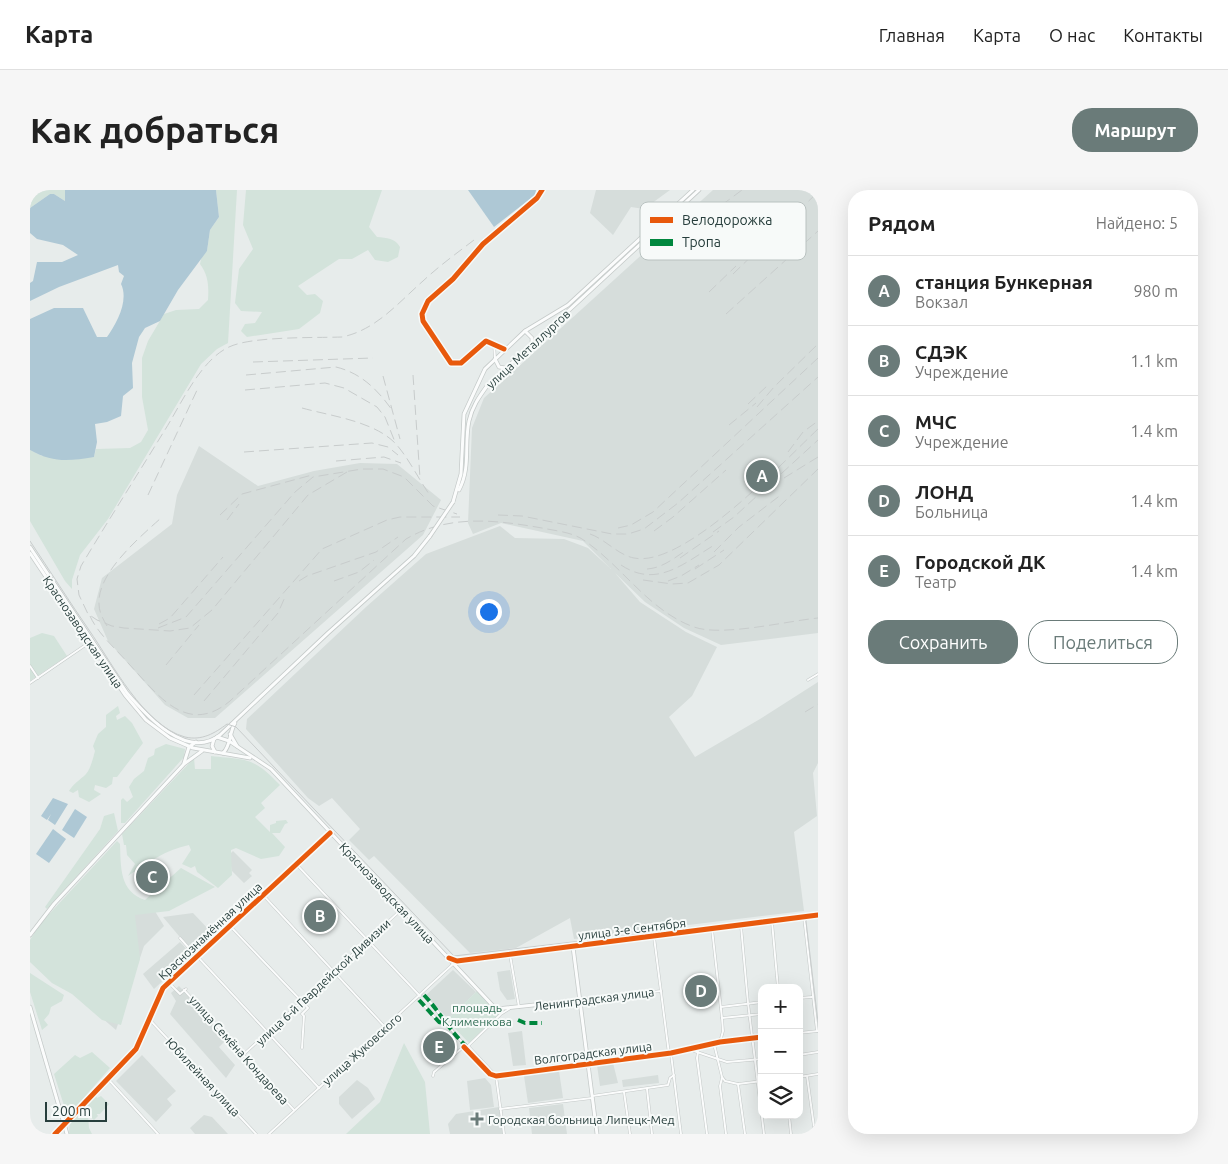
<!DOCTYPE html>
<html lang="ru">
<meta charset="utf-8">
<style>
:root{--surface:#fff;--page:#f6f6f6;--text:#222;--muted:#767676;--line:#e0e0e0;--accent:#6a7b79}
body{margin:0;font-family:Ubuntu,sans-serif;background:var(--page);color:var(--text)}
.controls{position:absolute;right:15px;bottom:15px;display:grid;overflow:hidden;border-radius:10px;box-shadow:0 5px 20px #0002}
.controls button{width:45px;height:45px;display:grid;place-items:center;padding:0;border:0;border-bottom:1px solid var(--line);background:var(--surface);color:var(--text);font:25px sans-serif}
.scale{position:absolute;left:15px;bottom:12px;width:62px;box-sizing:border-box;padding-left:5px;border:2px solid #273e3c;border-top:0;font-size:14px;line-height:18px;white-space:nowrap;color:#273e3c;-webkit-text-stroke:4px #f7faf9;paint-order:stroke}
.you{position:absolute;left:458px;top:421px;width:18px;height:18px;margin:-12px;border:4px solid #fff;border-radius:50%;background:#1a73e8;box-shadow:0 0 0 8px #1a73e833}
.badge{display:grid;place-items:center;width:32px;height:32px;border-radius:50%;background:var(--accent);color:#fff;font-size:16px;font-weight:700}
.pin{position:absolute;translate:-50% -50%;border:2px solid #fff;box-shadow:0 1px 5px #0006}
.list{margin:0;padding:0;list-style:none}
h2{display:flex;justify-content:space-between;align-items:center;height:65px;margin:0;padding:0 20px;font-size:21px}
h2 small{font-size:16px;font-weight:400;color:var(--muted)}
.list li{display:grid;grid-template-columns:32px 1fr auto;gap:15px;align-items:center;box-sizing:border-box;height:70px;padding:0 20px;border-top:1px solid var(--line)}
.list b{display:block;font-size:19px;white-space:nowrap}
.list p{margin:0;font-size:16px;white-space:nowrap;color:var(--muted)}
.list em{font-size:16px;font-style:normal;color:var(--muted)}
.actions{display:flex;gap:10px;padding:15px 20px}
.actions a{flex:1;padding:11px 0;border:1px solid var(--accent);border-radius:20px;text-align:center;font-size:18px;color:var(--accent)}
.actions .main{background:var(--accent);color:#fff}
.icon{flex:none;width:28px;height:28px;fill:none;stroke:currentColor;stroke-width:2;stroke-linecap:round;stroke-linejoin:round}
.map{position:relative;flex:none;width:788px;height:944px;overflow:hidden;border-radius:20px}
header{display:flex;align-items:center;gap:30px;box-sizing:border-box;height:70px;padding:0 25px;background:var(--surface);border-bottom:1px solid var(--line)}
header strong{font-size:24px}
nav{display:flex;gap:28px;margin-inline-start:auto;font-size:18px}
.intro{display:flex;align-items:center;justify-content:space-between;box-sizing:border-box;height:120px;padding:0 30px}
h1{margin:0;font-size:35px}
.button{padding:12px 22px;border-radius:20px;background:var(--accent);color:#fff;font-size:18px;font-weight:700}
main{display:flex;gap:30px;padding:0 30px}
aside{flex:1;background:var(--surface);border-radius:20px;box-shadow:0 5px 20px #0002}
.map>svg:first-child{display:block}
.built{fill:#d6dddb}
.green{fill:#d3e3db}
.water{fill:#aec8d5}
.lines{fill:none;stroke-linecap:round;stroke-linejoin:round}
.street-casing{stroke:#c4c9c8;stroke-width:3}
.secondary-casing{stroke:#c5cac9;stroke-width:4.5}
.street{stroke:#fbfcfc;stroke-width:2}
.secondary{stroke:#fbfcfc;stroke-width:3}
.tram{stroke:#c8cccc;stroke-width:1}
.rail{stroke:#c8cccc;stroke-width:1;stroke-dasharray:10 5;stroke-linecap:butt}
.secondary-bridge-casing{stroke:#c5cac9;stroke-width:4.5;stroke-linecap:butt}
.secondary-bridge{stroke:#fbfcfc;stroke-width:3}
.quiet{stroke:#00873e;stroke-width:4;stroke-dasharray:8 4;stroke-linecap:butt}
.cycleway-casing{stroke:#f7faf9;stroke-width:8}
.cycleway{stroke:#e8590c;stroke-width:5}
.poi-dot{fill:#6a7b79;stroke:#f7faf9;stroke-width:2}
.labels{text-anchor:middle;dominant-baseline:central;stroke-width:4;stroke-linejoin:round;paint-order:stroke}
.street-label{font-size:12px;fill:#273e3c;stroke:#f7faf9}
.park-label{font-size:12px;fill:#357058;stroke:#f7faf9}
.poi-label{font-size:12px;fill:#273e3c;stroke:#f7faf9;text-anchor:start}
.key{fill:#f7faf9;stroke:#b9c2c0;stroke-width:1}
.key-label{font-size:14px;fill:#273e3c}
</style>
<header>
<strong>Карта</strong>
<nav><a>Главная</a><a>Карта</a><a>О нас</a><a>Контакты</a></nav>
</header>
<div class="intro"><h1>Как добраться</h1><a class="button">Маршрут</a></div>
<main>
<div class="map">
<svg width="788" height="944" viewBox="0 0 788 944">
<rect width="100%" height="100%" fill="#e7eceb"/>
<g class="built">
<path d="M566,0H640L614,19L601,17L583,45L560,23Z"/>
<path d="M683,0H788V443L691,455L654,438L615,412L585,383L610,412L656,442L687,457L662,506L639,527L665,567L730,529L788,492V573L783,583L787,626L764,642L774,721L544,749L540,728L486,758L440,763L344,666L339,670L319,650L330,639L302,608L289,616L278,608L216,539L217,529L336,417L396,364L470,336L485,348L534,349L558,358L581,379L553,351L471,333L443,344L438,333L442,238L454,208Z"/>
<path d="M169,256L228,296L284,281L330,273L367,274L411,310L393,345L185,528H158L135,515L78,451L64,419L72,388L142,334L147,305Z"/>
<path d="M203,661L222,680L219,683L222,686L214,693L202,681L199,665Z"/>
<path d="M123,718L134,736L114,756L86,840L72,828L69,728Z"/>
<path d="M163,723L180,741L160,759L133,727Z"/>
<path d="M150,752L161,764L124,799L113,784Z"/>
<path d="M423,780L446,802L418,829L396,805Z"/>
<path d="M480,780L485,809L477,810L470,800L467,782Z"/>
<path d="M149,796L198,848L189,857L205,875L196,888L140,824L146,811L141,803Z"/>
<path d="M492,841L496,875L483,876L478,843Z"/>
<path d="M112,865L146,901L137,909L142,915L126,932L86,891Z"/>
<path d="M583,873L588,893L570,896L567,875Z"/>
<path d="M529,881L533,908L498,913L494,886Z"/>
<path d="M628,885L629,893L593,897L592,890Z"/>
<path d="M455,888L461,895L464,917L440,920L437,891Z"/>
<path d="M327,890L338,898L345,909L322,929L309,914V907Z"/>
<path d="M533,914L537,944H502L499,918Z"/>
<path d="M469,917L473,944H420L418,934L426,924Z"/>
<path d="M174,925L182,927L198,944H165L160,938Z"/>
</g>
<g class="green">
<path d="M0,0H36L35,11L24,4H20L0,18Z"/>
<path d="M186,0H207L198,153L187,159L171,174L78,329L50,365L42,390V399L35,391L0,331V260L12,266L64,267L66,259L100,258L111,252L118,240L112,207V168L118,151L134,124L146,120L169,119L178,110C179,95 178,85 170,74L172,65L177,61L180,40L189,27Z"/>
<path d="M216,0H352L339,37L347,47C357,48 365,48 370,57L368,67L358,72L345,70L338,60L322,69H309L268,96L277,105L285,104L293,111L290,123L269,139L217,147L211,141L215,134L225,133L232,122L211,121L205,113L209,79L223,59L213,35Z"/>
<path d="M12,443L24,446L37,466L0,491V448Z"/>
<path d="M88,516L90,523L86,526L87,530L95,526L102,533L113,553L87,587H83L82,594L76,598L65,595L64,600L71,604L59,612L49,607L48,600L43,603L39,601C44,593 50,590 56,584C61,578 63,568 65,561L63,556L68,544L76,537V525Z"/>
<path d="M136,554L155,559L154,567L95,633H91V610L93,608L97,612L103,607L99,597L104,589L114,581L118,568L124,565L125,559Z"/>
<path d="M181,566C218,570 223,567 250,595L231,613L235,618L225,627L240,642V635L246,633V631L256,630L258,633L255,634L250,643H242L255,657L249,666L231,669L206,658L201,660L202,685L188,698L167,682L165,676L161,678L152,674L161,660L159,655C135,660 119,672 98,686L105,674L97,665L96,655H94L92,644L164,568L165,579H181Z"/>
<path d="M84,623L88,641L17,719L15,717L70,639L74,626Z"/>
<path d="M87,651L90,654C91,677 89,701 115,710L151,678L185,697L139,721L105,725L110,769L91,835L72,830L42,804L22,793L0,772V750L10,734Z"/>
<path d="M0,783L34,805L32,811L21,817L19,824L14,830L18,835L12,840L0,802Z"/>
<path d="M447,801L469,824L439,853L417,830Z"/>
<path d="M374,853L395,892L400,944H316L350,912Z"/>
<path d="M62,862L80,878L43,920L36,922L24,884L45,865L50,868Z"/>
<path d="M66,905L67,908L71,906L79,914L70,924H59L66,923L68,926L64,930L58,925L59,938L62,944H39L40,931L49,924L53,926L56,924L57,914Z"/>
</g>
<g class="water">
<path d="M35,0H186L189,27L180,40L177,61L148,100L130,131L115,138L109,147L102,173L103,198L93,206L91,226L77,232L65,234L67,252L64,267C39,271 23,273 0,260V129L24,118H53L67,147H77C87,133 99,110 91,94L94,86L89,82L88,75L29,97L0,111V93L3,91L7,72H32L48,65L33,55L7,49L0,43V18L20,4H24L35,11Z"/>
<path d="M438,0H506L505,5L464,37Z"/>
<path d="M23,608L38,614L25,635L18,630L21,624L17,630L11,626Z"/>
<path d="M45,619L57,627L44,648L32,640Z"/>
<path d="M23,639L36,649L19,673L6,664Z"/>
</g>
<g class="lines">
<defs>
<g id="street">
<path d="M464,154L465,168"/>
<path d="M474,159L456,151L431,173H421L393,131L392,124L398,111L423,89L453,54L507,8L512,0"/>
<path d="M0,476L8,488"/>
<path d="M778,490L788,484"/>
<path d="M0,493L60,452"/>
<path d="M267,675L390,806"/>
<path d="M233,705L355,837"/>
<path d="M742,732L748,798"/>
<path d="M200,736L278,818L272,824L274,826L272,858"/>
<path d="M711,736L718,813L734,944"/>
<path d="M682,739L692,828L693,841L690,852"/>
<path d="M624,747L639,864"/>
<path d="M150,748L166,766"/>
<path d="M480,765L489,817"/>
<path d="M167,766L289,898"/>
<path d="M138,792L150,804L156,799"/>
<path d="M154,800L264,920"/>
<path d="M394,805C410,822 419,840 436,856"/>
<path d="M769,808L782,807"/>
<path d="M389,810L409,832L415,834"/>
<path d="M550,810L631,801"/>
<path d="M691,817L732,812"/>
<path d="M692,828L732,824"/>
<path d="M120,830L226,944"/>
<path d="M787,841L774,727L788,725"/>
<path d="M769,843L788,841"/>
<path d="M684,854L692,887L695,891L708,894L732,891"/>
<path d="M438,856L466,886L474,944"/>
<path d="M434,857L460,884L466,886L641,863L690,852L732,847"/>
<path d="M664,861L697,872L732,869"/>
<path d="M668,862L667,868L677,944"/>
<path d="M214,864L372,719"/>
<path d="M641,864L651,944"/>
<path d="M769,865L788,862"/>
<path d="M403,886L404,882L432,858L438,856L471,824L479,819"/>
<path d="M777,886L785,944"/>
<path d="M769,887L788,884"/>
<path d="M692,888L690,896L696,944"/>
<path d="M78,889L128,944"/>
<path d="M708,894L715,944"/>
<path d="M617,899L622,944"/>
<path d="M594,902L600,944"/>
<path d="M562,906L638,895L640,888L644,885"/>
<path d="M470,919L562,908"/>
<path d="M759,925L761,944"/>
<path d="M35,935L106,859L133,798L300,643"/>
<path d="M239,944L423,774"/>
</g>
<g id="secondary">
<path d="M495,141L502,148V154"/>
<path d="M465,169L469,177L475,178"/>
<path d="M429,300C441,278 434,254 439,231C442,217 449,207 457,196L669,0"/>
<path d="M423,312L431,284L434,224L455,179L495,141L538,115L663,0"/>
<path d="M0,357L97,503C116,525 157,571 190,545L298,443L384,366L400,346"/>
<path d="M0,363L95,505L116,530L140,548L163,558L220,568"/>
<path d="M200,544L207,556"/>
<path d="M187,547L199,551L241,579L466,819L550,810"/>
<path d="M184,549L182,556L185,562"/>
<path d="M193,563C201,556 199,543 205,533"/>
<path d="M154,573L159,557L166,552"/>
<path d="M0,745L24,714L154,574L172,561"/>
<path d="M543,757L567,944"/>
<path d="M420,769L427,771L774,727"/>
<path d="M0,817L37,944"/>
<path d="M25,944L34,935"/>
</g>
</defs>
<use href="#street" class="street-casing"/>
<use href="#secondary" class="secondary-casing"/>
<use href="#street" class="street"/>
<use href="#secondary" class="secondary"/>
<g class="tram">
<path d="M0,351C20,381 39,411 59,440C82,473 114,536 155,547C172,551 185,543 197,534L206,537L424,766L788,723"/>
<path d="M782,724L776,731L788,832"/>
</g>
<g class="rail">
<path d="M648,56L681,23L712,0"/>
<path d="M703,84L788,2"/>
<path d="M679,102L706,76"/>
<path d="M696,124L788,41"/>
<path d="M223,172L343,168"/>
<path d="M216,185L306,177C331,183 348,200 362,220"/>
<path d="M383,185L390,288"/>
<path d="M353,186L370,249"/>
<path d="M215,200L295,193L314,198L347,217L355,227L365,252"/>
<path d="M718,214L738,195"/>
<path d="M727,217L744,197L788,154"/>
<path d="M272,218C301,226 343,231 365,253C378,267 388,288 399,304"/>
<path d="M699,235L726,213"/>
<path d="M214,262L342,253L358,257L368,265"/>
<path d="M758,262L773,242L788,231"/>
<path d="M306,271L354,267L371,273"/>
<path d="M317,282L278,305L182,420L160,438L140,441L94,438L82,436L67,430L58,424L49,405L47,389L51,376C78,331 106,287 133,243C150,217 169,171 199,157C222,146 284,148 312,147C346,140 368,113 393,91C409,76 427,63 444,50"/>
<path d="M754,288L788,267"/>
<path d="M118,305L168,198"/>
<path d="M190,325L212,304L282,285"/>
<path d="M468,325L492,326L582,344H598L614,339L648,313L788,187"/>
<path d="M197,330L209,314"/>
<path d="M588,338L601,335L623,322L788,168"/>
<path d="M624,341L643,327L696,280"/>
<path d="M683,342L704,327L788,250"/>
<path d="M560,344C575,349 588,365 604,368C654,378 752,273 788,239"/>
<path d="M684,362L709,337L752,304"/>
<path d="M650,368L689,341"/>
<path d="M591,375C627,399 654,373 686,354"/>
<path d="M617,379C632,378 643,369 655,361"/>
<path d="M665,379L694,360"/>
<path d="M613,390L642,394L658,393L689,375L788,279"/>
<path d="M269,391L277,386L346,362L368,347"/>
<path d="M304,391L329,382L344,370"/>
<path d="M638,391L651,386L669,375"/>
<path d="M60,426C68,444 86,459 99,474C127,504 157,547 200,511L376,349C419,324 466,330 512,338C526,341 543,342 555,351C593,377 619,421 664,437C692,447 757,431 788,428"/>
<path d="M129,434L140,428L193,367"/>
<path d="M77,436C73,429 69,422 69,414C67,383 110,347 131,328"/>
<path d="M128,438L156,427L265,302L283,287L332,279H353L374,287L403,316L427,324"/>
<path d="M136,475L169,435"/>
<path d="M164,505L292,359L357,330L370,327H430"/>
<path d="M174,511L248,423L255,407"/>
<path d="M775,522L788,514"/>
</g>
<defs>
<path id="secondary-bridge" d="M400,346L423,312"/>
</defs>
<use href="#secondary-bridge" class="secondary-bridge-casing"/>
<use href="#secondary-bridge" class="secondary-bridge"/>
<g class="quiet">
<path d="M394,805C410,822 419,840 436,856"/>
<path d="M389,810L409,832L415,834"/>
<path d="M488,830L495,833H512"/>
</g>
<defs>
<g id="cycleway">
<path d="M474,159L456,151L431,173H421L393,131L392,124L398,111L423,89L453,54L507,8L512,0"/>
<path d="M419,768L427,771L788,725"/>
<path d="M434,857L460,884L466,886L641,863L690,852L732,847"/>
<path d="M25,944L106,859L133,798L300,643"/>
</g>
</defs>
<use href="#cycleway" class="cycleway-casing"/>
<use href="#cycleway" class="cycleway"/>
</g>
<path class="poi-dot" d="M444.5 921.5h5v5h5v5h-5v5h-5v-5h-5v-5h5z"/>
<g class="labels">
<g class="street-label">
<text transform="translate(498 159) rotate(-43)">улица Металлургов</text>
<text transform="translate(53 442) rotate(56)">Краснозаводская улица</text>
<text transform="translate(357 703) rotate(47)">Краснозаводская улица</text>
<text transform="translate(602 739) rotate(-7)">улица 3-е Сентября</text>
<text transform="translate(180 741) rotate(-43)">Краснознамённая улица</text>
<text transform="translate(293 792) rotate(-43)">улица 6-й Гвардейской Дивизии</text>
<text transform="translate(564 809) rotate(-7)">Ленинградская улица</text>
<text transform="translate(332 859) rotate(-42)">улица Жуковского</text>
<text transform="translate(209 860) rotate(48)">улица Семёна Кондарева</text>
<text transform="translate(563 863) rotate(-7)">Волгоградская улица</text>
<text transform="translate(173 887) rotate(47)">Юбилейная улица</text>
</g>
<g class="park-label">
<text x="447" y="817">площадь<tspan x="447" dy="14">Клименкова</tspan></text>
</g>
<g class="poi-label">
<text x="458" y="929">Городская больница Липецк-Мед</text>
</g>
</g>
<rect x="610" y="12" width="166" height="58" rx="8" class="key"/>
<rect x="620" y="27" width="23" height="6" fill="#e8590c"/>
<rect x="620" y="49" width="23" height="7" fill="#00873e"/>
<g class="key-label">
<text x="652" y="35">Велодорожка</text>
<text x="652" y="57">Тропа</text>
</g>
</svg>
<div class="controls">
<button>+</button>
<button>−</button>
<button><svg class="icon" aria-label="layers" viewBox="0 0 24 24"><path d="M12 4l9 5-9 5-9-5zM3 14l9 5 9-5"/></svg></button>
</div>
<div class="scale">200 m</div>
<div class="you"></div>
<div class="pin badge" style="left:732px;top:286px">A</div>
<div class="pin badge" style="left:290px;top:726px">B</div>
<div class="pin badge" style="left:122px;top:687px">C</div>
<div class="pin badge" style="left:671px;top:801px">D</div>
<div class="pin badge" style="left:409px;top:857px">E</div>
</div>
<aside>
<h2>Рядом<small>Найдено: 5</small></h2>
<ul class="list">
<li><span class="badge">A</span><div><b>станция Бункерная</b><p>Вокзал</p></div><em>980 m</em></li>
<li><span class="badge">B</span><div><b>СДЭК</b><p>Учреждение</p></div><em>1.1 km</em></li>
<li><span class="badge">C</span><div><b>МЧС</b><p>Учреждение</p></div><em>1.4 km</em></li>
<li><span class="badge">D</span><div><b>ЛОНД</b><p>Больница</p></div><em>1.4 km</em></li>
<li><span class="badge">E</span><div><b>Городской ДК</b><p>Театр</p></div><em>1.4 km</em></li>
</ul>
<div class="actions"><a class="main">Сохранить</a><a>Поделиться</a></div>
</aside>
</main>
